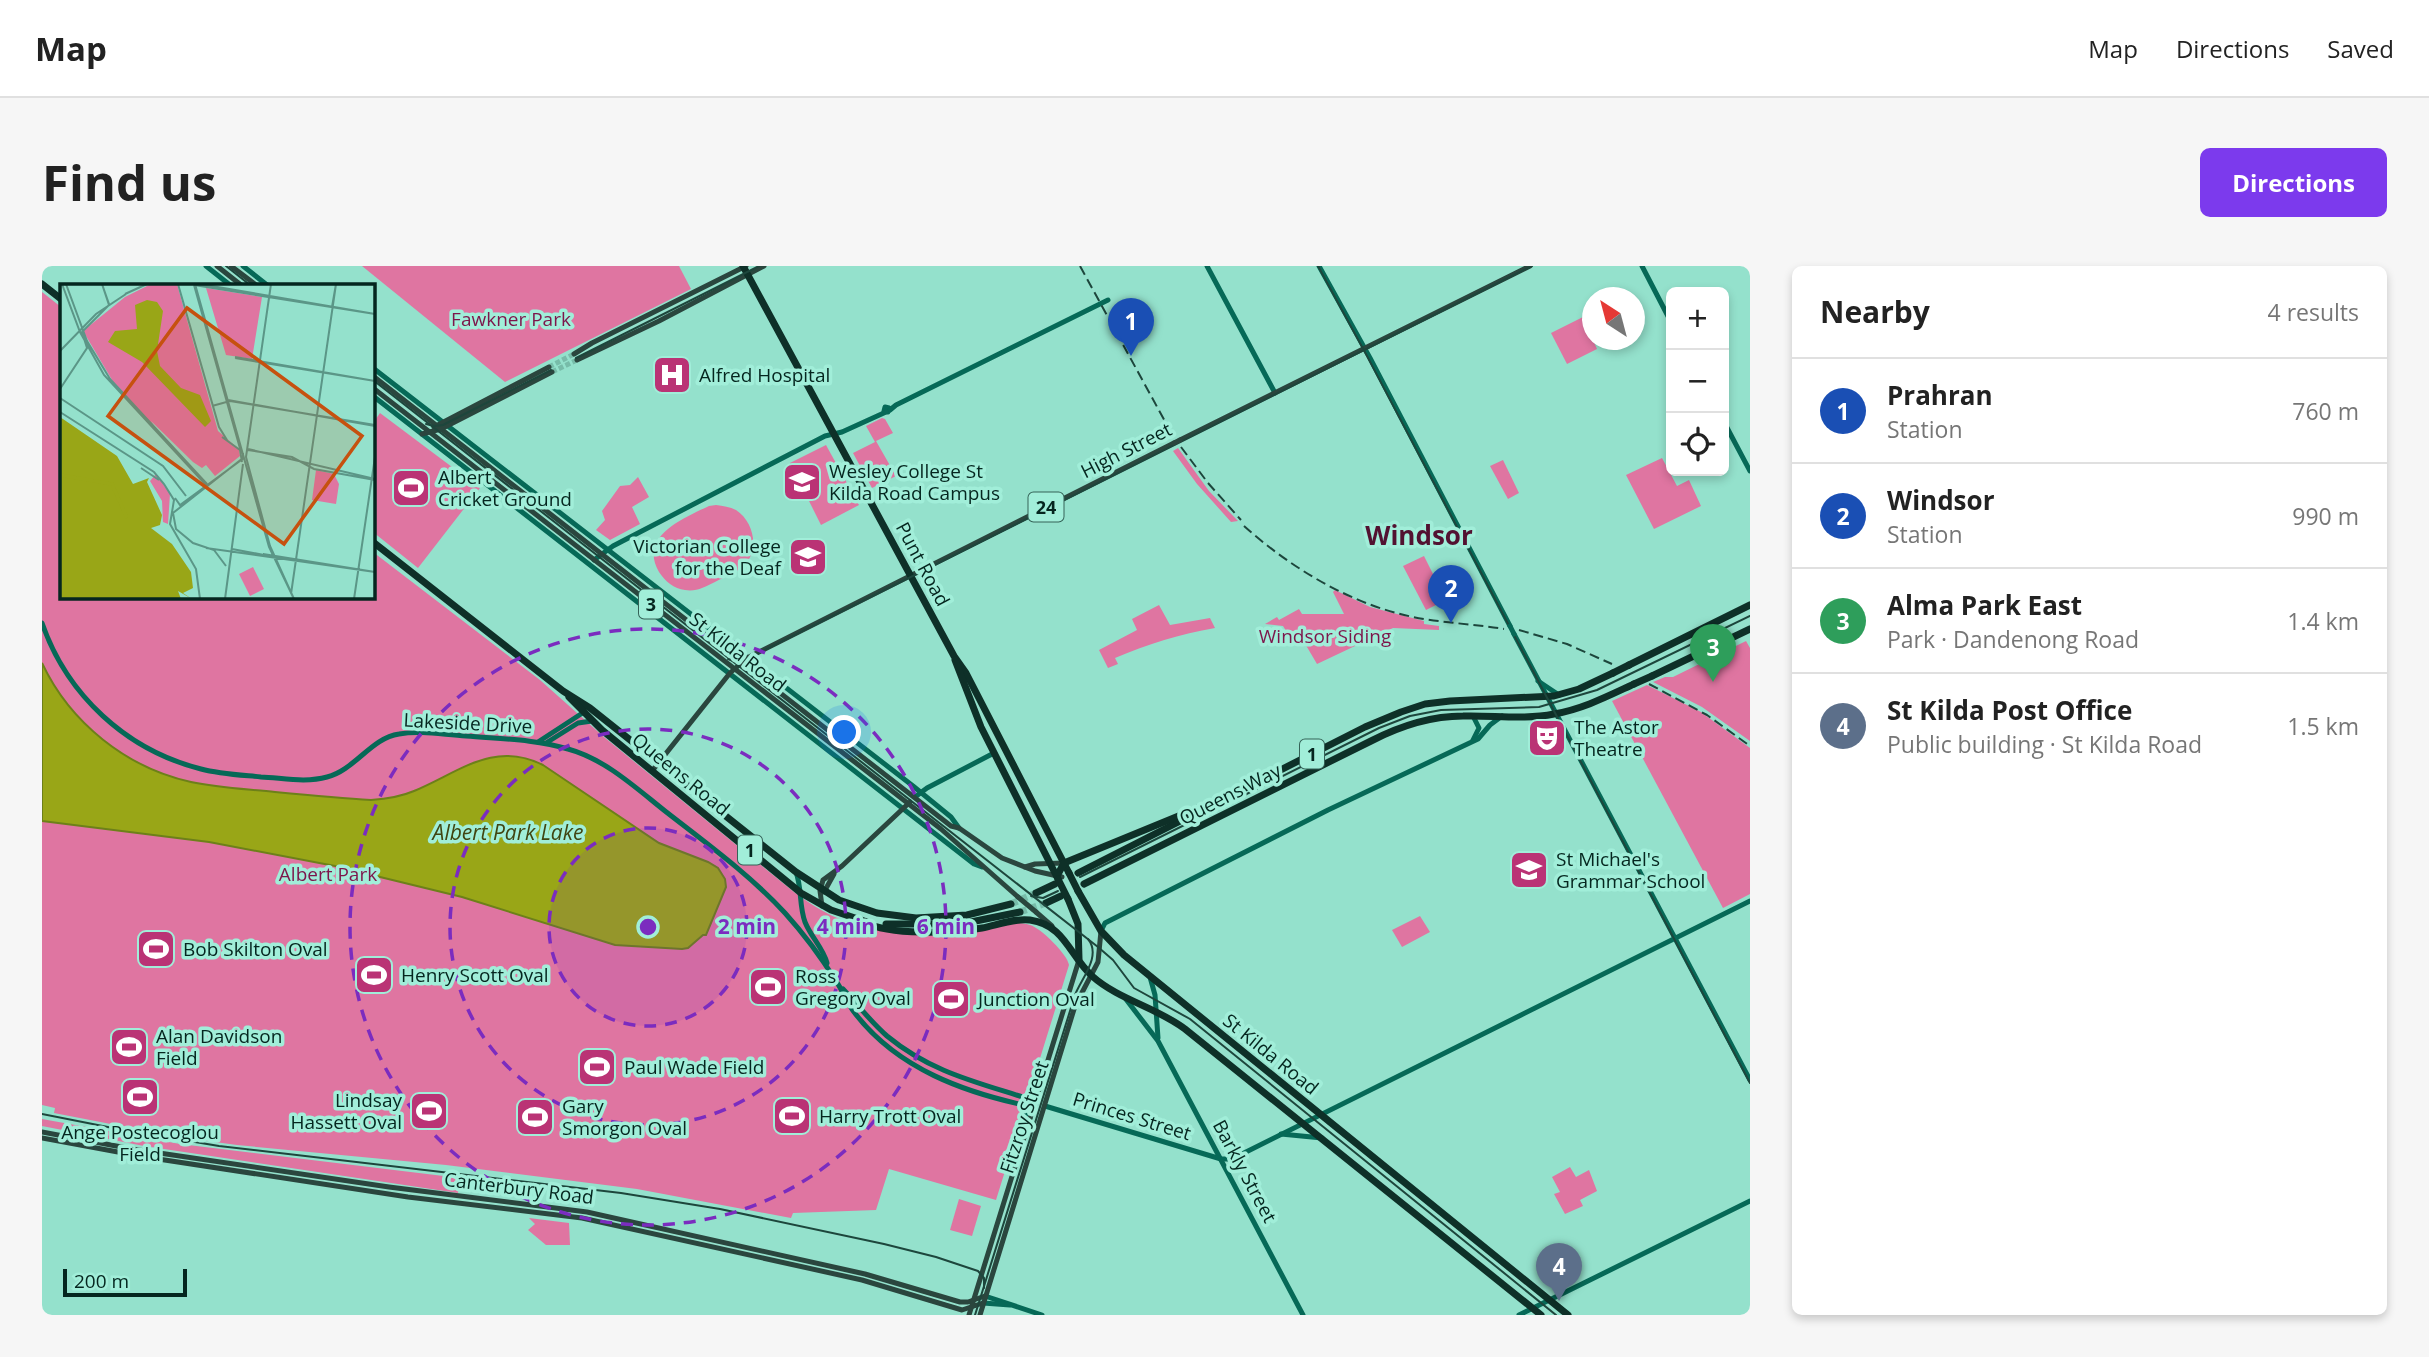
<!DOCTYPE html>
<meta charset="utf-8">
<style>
:root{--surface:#fff;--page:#f6f6f6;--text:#222;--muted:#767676;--line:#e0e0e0;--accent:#7c3aed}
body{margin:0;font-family:"Open Sans",sans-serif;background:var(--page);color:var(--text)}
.controls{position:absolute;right:21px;top:21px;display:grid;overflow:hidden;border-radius:10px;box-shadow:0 4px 10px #0003}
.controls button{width:63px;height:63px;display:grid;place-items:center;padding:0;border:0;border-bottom:2px solid var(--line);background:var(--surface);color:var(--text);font:35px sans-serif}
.compass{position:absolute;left:1540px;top:21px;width:63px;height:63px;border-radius:50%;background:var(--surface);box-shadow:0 4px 10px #0003;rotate:324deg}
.scale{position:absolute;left:21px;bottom:18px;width:124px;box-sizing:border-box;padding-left:7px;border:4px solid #05261f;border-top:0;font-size:19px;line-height:24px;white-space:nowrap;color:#05261f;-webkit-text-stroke:5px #a1eed9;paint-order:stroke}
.you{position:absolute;left:803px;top:467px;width:24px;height:24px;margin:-18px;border:5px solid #fff;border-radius:50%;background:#1a73e8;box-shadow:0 0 0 10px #1a73e833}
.badge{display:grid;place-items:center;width:46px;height:46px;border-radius:50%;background:var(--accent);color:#fff;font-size:23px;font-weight:700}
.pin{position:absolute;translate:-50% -58px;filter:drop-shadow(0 2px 4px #0008)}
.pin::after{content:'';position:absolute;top:37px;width:24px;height:21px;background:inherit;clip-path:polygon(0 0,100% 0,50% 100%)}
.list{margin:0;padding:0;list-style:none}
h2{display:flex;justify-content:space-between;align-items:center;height:91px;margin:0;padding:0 28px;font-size:30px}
h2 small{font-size:23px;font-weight:400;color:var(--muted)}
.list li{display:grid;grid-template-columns:46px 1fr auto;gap:21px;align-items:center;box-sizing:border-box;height:105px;padding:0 28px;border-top:2px solid var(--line)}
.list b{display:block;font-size:26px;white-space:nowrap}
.list p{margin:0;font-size:23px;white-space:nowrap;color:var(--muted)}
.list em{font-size:23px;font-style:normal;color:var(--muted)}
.icon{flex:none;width:38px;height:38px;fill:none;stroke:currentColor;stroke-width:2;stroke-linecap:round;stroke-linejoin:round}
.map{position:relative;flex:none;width:1708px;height:1049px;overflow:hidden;border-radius:10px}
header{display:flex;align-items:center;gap:42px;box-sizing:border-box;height:98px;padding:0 35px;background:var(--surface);border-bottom:2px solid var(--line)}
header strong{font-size:33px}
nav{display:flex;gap:38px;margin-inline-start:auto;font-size:24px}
.intro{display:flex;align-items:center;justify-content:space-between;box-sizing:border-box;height:168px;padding:0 42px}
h1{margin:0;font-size:49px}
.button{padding:18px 32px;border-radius:10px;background:var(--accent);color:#fff;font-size:24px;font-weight:700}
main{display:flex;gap:42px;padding:0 42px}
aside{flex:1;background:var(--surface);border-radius:10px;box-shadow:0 4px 10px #0003}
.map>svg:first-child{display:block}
.green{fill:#df75a1}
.water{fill:#99a617;stroke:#6d8019;stroke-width:2}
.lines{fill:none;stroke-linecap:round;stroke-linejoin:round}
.primary-tunnel{stroke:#77bca9;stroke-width:5;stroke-dasharray:5 2.5;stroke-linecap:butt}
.highway-tunnel{stroke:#77bca9;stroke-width:7;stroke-dasharray:7 3.5;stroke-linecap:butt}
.secondary{stroke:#066957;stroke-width:5}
.primary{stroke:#2a463e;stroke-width:5}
.highway{stroke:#0e3028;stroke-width:7}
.tram{stroke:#1d463c;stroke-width:2}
.rail{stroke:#1d463c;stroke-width:2;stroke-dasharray:10 5;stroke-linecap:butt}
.secondary-bridge{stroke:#066957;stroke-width:5}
.primary-bridge{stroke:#2a463e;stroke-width:5}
.highway-bridge{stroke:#0e3028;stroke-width:7}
.ring{fill:none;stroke:#7b2cbf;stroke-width:3.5;stroke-dasharray:12 9}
.labels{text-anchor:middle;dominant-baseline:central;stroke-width:7;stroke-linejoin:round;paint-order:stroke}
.shield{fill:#a1eed9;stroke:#346257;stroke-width:2}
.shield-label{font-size:18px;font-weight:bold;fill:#05261f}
.park-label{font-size:19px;fill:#7d164b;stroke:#a1eed9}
.poi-label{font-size:19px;fill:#05261f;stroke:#a1eed9;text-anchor:start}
.street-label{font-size:19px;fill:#05261f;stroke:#a1eed9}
.water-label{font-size:21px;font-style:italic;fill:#404511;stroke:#a1eed9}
.district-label{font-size:26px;font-weight:bold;fill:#521231;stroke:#a1eed9}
.inset-river{fill:none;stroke:#99a617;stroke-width:3.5}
.inset-road{fill:none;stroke:#5b9687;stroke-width:2}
.view{fill:#c6510f;fill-opacity:0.15;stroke:#c6510f;stroke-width:3.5}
.inset-edge{fill:none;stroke:#05261f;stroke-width:3.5}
.centre{fill:#7b2cbf;stroke:#a1eed9;stroke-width:3.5}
.ring-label{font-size:21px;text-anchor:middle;font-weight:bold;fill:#7b2cbf;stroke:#a1eed9;stroke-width:7;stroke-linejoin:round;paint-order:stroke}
</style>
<header>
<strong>Map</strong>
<nav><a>Map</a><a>Directions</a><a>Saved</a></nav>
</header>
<div class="intro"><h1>Find us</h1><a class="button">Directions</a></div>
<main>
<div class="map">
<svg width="1708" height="1049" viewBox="0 0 1708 1049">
<rect width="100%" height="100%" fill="#94e1cc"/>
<g class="green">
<path d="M320,0H637L649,23L463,116Z"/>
<path d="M0,26L19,41V331H331V286L498,414L562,471L747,622C773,643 804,660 838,664C871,668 902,665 935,662C951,660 972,654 988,659C999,662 1026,689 1027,699L954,934L847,903L834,944L751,947L749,952L595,923L404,899L195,879L136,871L12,847L13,842L0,839Z"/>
<path d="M1541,51L1555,83L1525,98L1509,67Z"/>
<path d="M338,147L438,222L376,302L331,266V157Z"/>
<path d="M840,152L843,153L851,167L834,175L854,210L830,222L811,187L833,176L824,160Z"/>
<path d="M784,179L817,239L779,259L748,197Z"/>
<path d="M1136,182L1167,225L1196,255L1189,256L1155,218L1131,185Z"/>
<path d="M1620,192L1635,220L1647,214L1659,240L1612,263L1584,209Z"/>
<path d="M1461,194L1477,227L1466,233L1448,200Z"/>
<path d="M596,211L607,231L590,241L598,258L568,274L554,264L563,254L560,245L578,220L588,219Z"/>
<path d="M674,239C681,240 688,241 694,244C711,255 717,281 705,296C697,306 684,310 673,316C663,321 654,326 643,324C632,323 623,315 617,306C596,270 642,252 667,240Z"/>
<path d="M1382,290L1404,334L1384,344L1361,300Z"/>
<path d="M1293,324L1328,341L1382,355V358L1397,360V364L1351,362L1275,398L1255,364L1246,368L1241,360L1223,358L1235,351L1237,354L1257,343L1260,348H1302L1291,326Z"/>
<path d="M1117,339L1128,359L1168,352L1173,362C1138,368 1106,378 1073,392L1076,398L1066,402L1057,384L1095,364L1090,353Z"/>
<path d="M1704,375L1708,382V475L1660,441L1611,416L1623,411H1631Z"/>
<path d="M1605,419L1659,446L1708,482V628L1681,642L1570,435Z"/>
<path d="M1378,650L1388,666L1360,681L1350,664Z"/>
<path d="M0,853L138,878L418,912L416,927L102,880L0,860Z"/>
<path d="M1528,901L1534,911L1547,904L1555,925L1538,934L1541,940L1523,948L1512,928L1518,926L1510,911Z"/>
<path d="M917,933L939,940L930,970L908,964Z"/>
<path d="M487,952L527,957L528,979H504L486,964L493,958Z"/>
</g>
<path class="water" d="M0,397C28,457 85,502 149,516C177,522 205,523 233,526C265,529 297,532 329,534C344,533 358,531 372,525C416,507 451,474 501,499L617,577L666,596L676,602L683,613L684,621L664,669H661L646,682L640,683L573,679L420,631L293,600L167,576L0,555Z"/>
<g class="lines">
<g class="primary-tunnel">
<path d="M507,101L532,88"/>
<path d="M510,106L535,94"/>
</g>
<g class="highway-tunnel">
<path d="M969,638L994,627"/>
<path d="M978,646L1004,637"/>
</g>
<g class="secondary">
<path d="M164,0L188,19"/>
<path d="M201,0L225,19"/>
<path d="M1165,0L1233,127"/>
<path d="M1277,0L1328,92L1468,360"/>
<path d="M1600,0L1629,56"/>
<path d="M331,102L871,520L909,551L917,562"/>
<path d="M331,130L932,598L940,601"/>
<path d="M843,141L847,142L846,146L842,145Z"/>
<path d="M848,144L854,139L1066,34"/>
<path d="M1682,156L1708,205"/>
<path d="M552,294L571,280L783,170L800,166L844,146"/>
<path d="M0,357C25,429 84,484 159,503C178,508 199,509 219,511C241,512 264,517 285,511C313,504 329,472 357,468C379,464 402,469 424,470C458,473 493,473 526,483C563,493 594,522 623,545C664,577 707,608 743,647C762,668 779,691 794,715C801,725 805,737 812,746C855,803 923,827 991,841"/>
<path d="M1472,368L1708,814"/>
<path d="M1496,415L1517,429"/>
<path d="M1431,474L1437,462L1431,450"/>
<path d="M496,476L542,446"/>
<path d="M504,477L536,457L550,455"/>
<path d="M873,531L885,522L952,487"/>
<path d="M754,606C760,622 757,640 763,656C769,671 781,682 785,697"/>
<path d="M1059,665L1063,657L1286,544L1436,473L1448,459L1460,450"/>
<path d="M1108,711L1113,729L1116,772"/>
<path d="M801,723C816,739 829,756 845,770C891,808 939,817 993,835"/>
<path d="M1083,732L1116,775L1261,1049"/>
<path d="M978,838L988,852"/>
<path d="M1003,840L1179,893H1190L1708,635"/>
<path d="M1239,868L1280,872"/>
<path d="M943,1030L1000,1049"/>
<path d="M941,1037L968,1039"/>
<path d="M1477,1049L1708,935"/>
</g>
<g class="primary">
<path d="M175,0L199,19"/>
<path d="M189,0L214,19"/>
<path d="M532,88L550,77L704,0"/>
<path d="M535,94L617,55L722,0"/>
<path d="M331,110L909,560L917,562L960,592L993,605L1020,611"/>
<path d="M331,122L899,563L976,631"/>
<path d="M392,161L507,101"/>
<path d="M380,168L399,163L510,106"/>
<path d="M1138,174L1488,0"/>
<path d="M610,505L688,407L705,392L1132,177"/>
<path d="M983,601L993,598L1022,597"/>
<path d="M782,626L792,608"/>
<path d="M780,640L778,625L781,614L800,600L868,536"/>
<path d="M994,646L1010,660"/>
<path d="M0,866L90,883L347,921L545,946L823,1008L918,1036H926L943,1030"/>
<path d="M0,872L103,891L366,931L540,952L820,1014L920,1044L941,1037"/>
<path d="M927,1049L1037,694"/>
<path d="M938,1049L1033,740L1056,696L1059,665"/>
</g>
<g class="highway">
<path d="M701,0L912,390L924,407L1027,607"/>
<path d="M0,18L19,33"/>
<path d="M331,276L521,425L548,442L754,606L797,634L835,647L874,652L925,649L969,638"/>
<path d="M913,394L939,461L1016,613"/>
<path d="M1587,399L1708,339"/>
<path d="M1610,410L1708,363"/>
<path d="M527,431L560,464L759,627L789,644L825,656"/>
<path d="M1036,607L1323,461L1359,446L1383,438L1408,435L1512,430L1537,423L1571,407"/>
<path d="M1015,610L1022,597L1161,540"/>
<path d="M1042,618L1329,475C1358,460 1388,450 1421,450C1451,449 1482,454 1512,448C1541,443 1566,430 1592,418"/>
<path d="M1036,625L1059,665L1082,689L1526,1049"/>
<path d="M994,627L1013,618"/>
<path d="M1026,633L1036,658L1037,693"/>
<path d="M1004,637L1019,630"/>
<path d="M823,656C847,670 912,667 940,662C955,659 972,652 988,654C1023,659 1027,689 1050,710C1077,734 1114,741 1143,763L1499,1049"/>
<path d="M844,658H919L978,646"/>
</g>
<g class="tram">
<path d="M184,0L208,19"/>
<path d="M1276,0L1325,90L1708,817"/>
<path d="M534,92L717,0"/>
<path d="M331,114L1056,681L1071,694L1092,722L1148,753L1514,1049"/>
<path d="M384,158L392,160L401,159L509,104"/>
<path d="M686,393L694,396L703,394L1490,0"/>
<path d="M1038,611L1337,462L1368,450L1399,444L1497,441L1555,424L1708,350"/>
<path d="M989,630L1001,632L1016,625"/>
<path d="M0,848L81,864L177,880L579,927L678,943L842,978L894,991L936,1005L942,1012V1022"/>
<path d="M933,1049L1033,729C1039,713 1060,690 1046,673"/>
</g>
<g class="rail">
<path d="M1038,0L1131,170"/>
<path d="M1139,181L1166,217L1199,254"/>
<path d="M1202,260C1249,302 1308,338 1371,351C1401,357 1432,358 1462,363"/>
<path d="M1477,364L1525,378L1570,398"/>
<path d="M1607,418L1665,449L1708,480"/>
</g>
<path class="secondary-bridge" d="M1468,360L1472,368"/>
<g class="primary-bridge">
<path d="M1132,177L1138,174"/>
<path d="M976,631L994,646"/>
</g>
<g class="highway-bridge">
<path d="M1571,407L1587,399"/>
<path d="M1592,418L1610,410"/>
<path d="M1027,607L1036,625"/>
<path d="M1016,613L1026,633"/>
</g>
</g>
<circle cx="606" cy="661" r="99" fill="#7b2cbf" fill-opacity=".12"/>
<g class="ring">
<circle cx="606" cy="661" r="99"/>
<circle cx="606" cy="661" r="198"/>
<circle cx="606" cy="661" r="298"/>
</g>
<defs>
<symbol id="hospital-square" viewBox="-11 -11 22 22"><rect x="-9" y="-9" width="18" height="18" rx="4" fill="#ba3375" stroke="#a1eed9"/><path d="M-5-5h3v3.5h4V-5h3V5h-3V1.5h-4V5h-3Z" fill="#fff"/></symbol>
<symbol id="school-square" viewBox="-11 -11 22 22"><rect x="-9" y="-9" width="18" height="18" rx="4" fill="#ba3375" stroke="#a1eed9"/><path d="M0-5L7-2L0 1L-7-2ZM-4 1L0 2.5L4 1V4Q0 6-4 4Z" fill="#fff"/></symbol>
<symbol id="stadium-square" viewBox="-11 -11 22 22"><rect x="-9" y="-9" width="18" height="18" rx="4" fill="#ba3375" stroke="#a1eed9"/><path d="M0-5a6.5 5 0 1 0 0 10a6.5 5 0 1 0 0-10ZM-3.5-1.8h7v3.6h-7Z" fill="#fff"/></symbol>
<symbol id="theatre-square" viewBox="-11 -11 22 22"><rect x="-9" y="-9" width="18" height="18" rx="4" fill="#ba3375" stroke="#a1eed9"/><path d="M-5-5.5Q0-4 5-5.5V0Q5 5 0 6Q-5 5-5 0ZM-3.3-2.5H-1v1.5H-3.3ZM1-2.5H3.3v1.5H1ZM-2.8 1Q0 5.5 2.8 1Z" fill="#fff"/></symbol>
</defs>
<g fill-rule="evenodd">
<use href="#hospital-square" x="608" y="87" width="44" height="44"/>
<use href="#school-square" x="738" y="194" width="44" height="44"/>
<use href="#stadium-square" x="347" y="200" width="44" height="44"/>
<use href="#school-square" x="744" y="269" width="44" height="44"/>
<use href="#theatre-square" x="1483" y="450" width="44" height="44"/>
<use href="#school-square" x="1465" y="582" width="44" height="44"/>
<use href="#stadium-square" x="92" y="661" width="44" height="44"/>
<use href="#stadium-square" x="310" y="687" width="44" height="44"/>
<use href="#stadium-square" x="704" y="699" width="44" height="44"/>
<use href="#stadium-square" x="887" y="711" width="44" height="44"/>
<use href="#stadium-square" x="65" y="759" width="44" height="44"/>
<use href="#stadium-square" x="533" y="779" width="44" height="44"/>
<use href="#stadium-square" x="76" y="809" width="44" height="44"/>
<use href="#stadium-square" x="365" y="823" width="44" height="44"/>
<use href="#stadium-square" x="728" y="828" width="44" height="44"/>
<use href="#stadium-square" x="471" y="829" width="44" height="44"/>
</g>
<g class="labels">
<g class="shield">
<rect x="986.5" y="226.5" width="35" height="29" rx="5"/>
<rect x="597" y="323.5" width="24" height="29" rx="5"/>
<rect x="1258" y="473.5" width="24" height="29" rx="5"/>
<rect x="696" y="569.5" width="24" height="29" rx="5"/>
</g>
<g class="shield-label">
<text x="1004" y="241">24</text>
<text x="609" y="338">3</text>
<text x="1270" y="488">1</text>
<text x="708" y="584">1</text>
</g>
<g class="park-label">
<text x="469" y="53">Fawkner Park</text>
<text x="1283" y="370">Windsor Siding</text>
<text x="286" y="608">Albert Park</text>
</g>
<g class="poi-label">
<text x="657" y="109">Alfred Hospital</text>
<text x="787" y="205">Wesley College St<tspan x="787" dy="22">Kilda Road Campus</tspan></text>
<text x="396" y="211">Albert<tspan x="396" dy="22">Cricket Ground</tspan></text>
<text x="739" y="280" text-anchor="end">Victorian College<tspan x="739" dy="22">for the Deaf</tspan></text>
<text x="1532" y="461">The Astor<tspan x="1532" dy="22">Theatre</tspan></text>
<text x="1514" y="593">St Michael's<tspan x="1514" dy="22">Grammar School</tspan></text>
<text x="141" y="683">Bob Skilton Oval</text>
<text x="359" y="709">Henry Scott Oval</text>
<text x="753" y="710">Ross<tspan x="753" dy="22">Gregory Oval</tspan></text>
<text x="936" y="733">Junction Oval</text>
<text x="114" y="770">Alan Davidson<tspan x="114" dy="22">Field</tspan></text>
<text x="582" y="801">Paul Wade Field</text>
<text x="360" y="834" text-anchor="end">Lindsay<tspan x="360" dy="22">Hassett Oval</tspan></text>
<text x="520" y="840">Gary<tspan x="520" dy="22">Smorgon Oval</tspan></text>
<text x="777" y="850">Harry Trott Oval</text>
<text x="98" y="866" text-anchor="middle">Ange Postecoglou<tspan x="98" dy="22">Field</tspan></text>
</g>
<g class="street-label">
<text transform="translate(1084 184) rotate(-27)">High Street</text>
<text transform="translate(881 298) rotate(62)">Punt Road</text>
<text transform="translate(696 386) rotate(38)">St Kilda Road</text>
<text transform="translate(426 457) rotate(3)">Lakeside Drive</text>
<text transform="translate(639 508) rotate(39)">Queens Road</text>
<text transform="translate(1188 528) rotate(-27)">Queens Way</text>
<text transform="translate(1229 788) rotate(39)">St Kilda Road</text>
<text transform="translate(1090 850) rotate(17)">Princes Street</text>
<text transform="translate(982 851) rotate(-72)">Fitzroy Street</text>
<text transform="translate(1203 905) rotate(62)">Barkly Street</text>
<text transform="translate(477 922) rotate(7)">Canterbury Road</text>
</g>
<g class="water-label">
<text x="466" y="566">Albert Park Lake</text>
</g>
<g class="district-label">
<text x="1377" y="269">Windsor</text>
</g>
</g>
<g transform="translate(18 18)">
<rect width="315" height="315" fill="#94e1cc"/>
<path d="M91,0H117L158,147L179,165L180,172L155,192L146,181L142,184L133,178L91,137L100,151L55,101L23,47L65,13ZM146,4L202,13L192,75L166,71ZM256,186L274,190L279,200L276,220L252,216ZM96,190L110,210L108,240L103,238L102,217L90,197ZM193,283L204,305L190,312L179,290Z" fill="#df75a1"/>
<path d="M87,16L97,18L103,27L97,67L100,82L121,104L140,111L151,137L145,143L82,78L48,58L55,47L77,45L75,21ZM0,133L57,172L73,200L89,194L87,198L102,231L100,241L91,244L112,260L131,288L133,304L123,309L132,315L118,307L121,315H0Z" fill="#99a617"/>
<path class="inset-river" d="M0,191L52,200L67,234"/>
<path class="inset-road" d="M2,0L20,48L44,91L146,201M6,0L27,57L50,95L147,200M42,0L49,20M118,0L159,143L167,156M135,0L209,263L234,315M140,0L315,30M211,0L186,173L210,262L234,315M134,1L315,30M134,1L181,168M65,10L87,0M272,23L276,0M0,67L36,30L66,10M175,73L315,97M175,74L315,97M0,105L27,64L22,48L49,21L42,0M0,114L103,182L126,212M168,116L315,142M152,122L170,117L315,141M0,128L94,188L104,200L114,216L110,240L136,285L140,315M162,153L180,166L182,178M188,165L315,195M188,166L232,173L254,185L315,196M81,184L99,196M115,214L120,221L184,174M146,264L315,288M172,265L204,271M203,270L315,288M166,282L154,266L133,259L116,245L113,229L183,174V169M231,310L276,0M165,315L183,180M294,315L315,173"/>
<path class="view" d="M127,24L302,152L224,260L48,132Z"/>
<rect width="315" height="315" class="inset-edge"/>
</g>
<circle cx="606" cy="661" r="10" class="centre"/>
<g class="ring-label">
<text x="705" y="668">2 min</text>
<text x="804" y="668">4 min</text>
<text x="904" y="668">6 min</text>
</g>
</svg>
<div class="controls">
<button>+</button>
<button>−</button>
<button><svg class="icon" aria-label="locate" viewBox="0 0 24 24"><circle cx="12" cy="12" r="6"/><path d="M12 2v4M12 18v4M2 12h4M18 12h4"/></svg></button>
</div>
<svg class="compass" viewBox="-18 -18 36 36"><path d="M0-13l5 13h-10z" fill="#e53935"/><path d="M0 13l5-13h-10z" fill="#767676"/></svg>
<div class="scale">200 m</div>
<div class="you"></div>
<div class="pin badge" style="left:1089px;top:90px;background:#1a4fb4">1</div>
<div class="pin badge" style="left:1409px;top:357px;background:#1a4fb4">2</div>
<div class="pin badge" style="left:1671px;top:416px;background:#2e9e5b">3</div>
<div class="pin badge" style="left:1517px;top:1035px;background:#5c6f8a">4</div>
</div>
<aside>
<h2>Nearby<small>4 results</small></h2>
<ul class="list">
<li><span class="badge" style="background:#1a4fb4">1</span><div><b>Prahran</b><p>Station</p></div><em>760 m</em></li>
<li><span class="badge" style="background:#1a4fb4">2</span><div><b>Windsor</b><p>Station</p></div><em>990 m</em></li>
<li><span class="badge" style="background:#2e9e5b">3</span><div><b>Alma Park East</b><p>Park · Dandenong Road</p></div><em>1.4 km</em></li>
<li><span class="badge" style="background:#5c6f8a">4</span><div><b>St Kilda Post Office</b><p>Public building · St Kilda Road</p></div><em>1.5 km</em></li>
</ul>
</aside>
</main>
